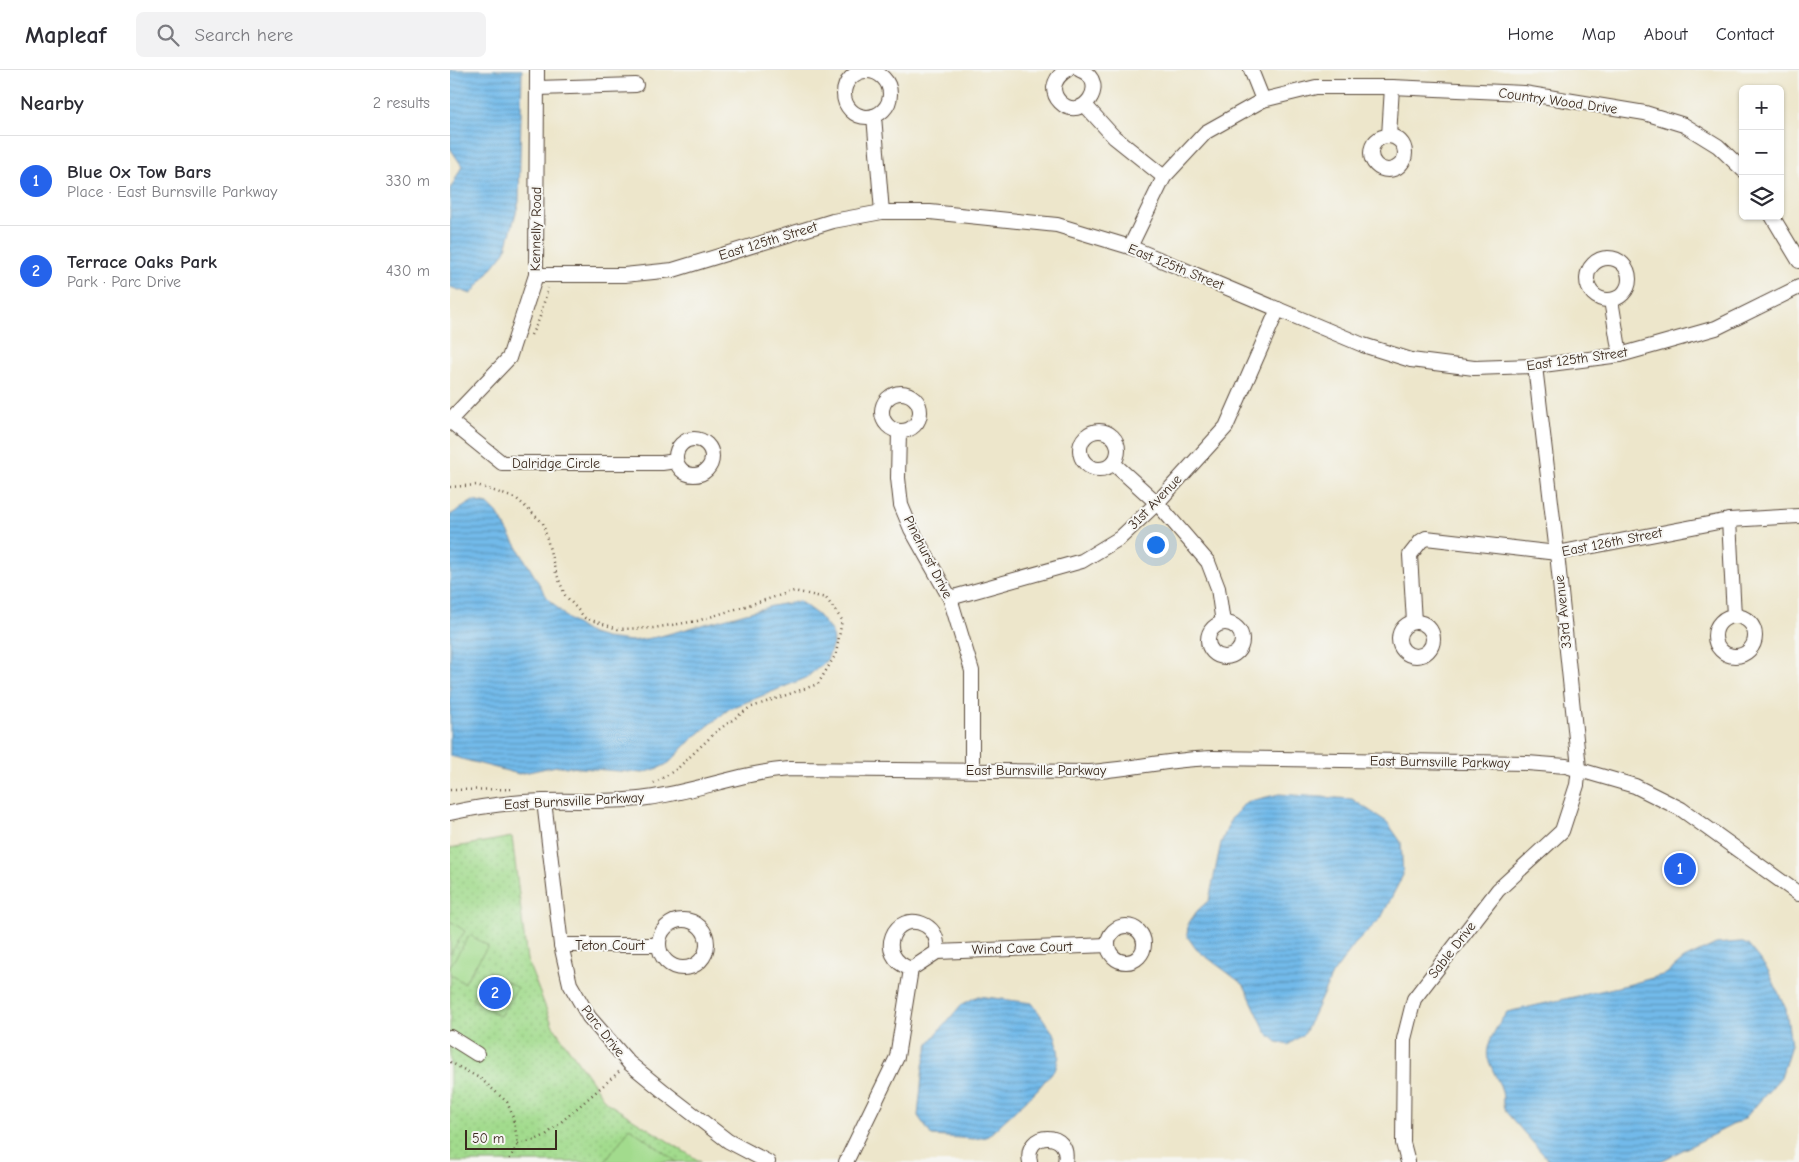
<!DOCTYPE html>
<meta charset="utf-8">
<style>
:root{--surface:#fff;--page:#f2f2f3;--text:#2b2b33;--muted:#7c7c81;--line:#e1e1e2;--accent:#2563eb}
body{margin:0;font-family:"Comic Neue",sans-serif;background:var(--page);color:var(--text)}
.controls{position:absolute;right:15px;top:15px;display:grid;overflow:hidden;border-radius:8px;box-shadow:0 1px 4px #0004}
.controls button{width:45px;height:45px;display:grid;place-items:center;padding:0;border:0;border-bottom:1px solid var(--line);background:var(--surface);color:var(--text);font:25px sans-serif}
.scale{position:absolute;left:15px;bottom:12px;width:92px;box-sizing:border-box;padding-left:5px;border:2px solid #3b2a1e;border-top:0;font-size:14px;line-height:18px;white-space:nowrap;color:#3b2a1e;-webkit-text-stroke:4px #f6f6f2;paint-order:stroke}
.you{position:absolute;left:705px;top:474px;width:18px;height:18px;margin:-12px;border:4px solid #fff;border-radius:50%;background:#1a73e8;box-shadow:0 0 0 8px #1a73e833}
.badge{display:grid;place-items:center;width:32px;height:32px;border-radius:50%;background:var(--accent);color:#fff;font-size:16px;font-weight:700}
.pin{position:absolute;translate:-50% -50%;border:2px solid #fff;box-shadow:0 1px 5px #0006}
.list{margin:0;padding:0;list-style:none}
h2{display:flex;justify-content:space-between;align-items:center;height:65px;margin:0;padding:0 20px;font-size:21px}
h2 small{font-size:16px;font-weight:400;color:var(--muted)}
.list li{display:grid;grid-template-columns:32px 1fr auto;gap:15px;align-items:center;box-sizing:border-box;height:90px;padding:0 20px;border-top:1px solid var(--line)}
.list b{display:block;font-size:19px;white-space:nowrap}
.list p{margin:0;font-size:16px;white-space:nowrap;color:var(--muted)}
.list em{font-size:16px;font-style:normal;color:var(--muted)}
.icon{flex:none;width:28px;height:28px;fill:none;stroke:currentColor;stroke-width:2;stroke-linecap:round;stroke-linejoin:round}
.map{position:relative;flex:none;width:1349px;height:1092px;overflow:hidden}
header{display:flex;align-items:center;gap:30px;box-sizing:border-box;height:70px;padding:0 25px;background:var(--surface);border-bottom:1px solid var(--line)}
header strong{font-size:24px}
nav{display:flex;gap:28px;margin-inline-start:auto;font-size:18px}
.search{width:350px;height:45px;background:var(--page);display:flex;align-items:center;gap:12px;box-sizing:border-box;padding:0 18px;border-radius:8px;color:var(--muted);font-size:19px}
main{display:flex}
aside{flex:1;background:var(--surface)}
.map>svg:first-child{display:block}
.green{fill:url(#green-dots);stroke:#6e8256}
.pitch{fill:#a2db8d;stroke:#6e8256}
.water{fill:url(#water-rules);stroke:#567284}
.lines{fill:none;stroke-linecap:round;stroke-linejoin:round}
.minor-casing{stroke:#564638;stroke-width:16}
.path{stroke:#564638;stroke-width:2.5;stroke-dasharray:1 4;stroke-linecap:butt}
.minor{stroke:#fff;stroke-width:14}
.labels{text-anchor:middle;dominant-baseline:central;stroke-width:4;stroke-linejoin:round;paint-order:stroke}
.street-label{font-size:14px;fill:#3b2a1e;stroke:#f6f6f2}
</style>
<header>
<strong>Mapleaf</strong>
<div class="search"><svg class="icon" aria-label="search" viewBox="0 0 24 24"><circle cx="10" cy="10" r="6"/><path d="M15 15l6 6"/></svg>Search here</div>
<nav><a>Home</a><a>Map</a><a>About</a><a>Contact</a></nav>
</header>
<main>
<aside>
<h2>Nearby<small>2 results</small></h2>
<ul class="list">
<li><span class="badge">1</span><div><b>Blue Ox Tow Bars</b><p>Place · East Burnsville Parkway</p></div><em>330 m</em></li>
<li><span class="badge">2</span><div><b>Terrace Oaks Park</b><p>Park · Parc Drive</p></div><em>430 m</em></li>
</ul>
</aside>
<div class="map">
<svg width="1349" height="1092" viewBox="0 0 1349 1092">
<defs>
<pattern id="green-dots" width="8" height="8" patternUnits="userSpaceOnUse" patternTransform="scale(1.25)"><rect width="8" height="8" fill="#a2db8d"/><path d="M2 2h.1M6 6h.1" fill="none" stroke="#8cbc79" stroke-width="1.8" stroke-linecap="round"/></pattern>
<pattern id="water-rules" width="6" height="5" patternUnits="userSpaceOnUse" patternTransform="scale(1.25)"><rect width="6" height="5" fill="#72baea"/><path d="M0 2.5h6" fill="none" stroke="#5f97bd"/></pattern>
</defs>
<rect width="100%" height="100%" fill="#f6f6f2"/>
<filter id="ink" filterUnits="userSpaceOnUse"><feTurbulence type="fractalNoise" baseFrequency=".02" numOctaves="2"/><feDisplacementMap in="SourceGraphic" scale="10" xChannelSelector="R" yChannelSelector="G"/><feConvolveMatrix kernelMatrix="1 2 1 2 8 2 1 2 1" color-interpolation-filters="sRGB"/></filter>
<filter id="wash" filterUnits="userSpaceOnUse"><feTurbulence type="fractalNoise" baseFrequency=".0096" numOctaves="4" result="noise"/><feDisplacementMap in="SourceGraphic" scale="20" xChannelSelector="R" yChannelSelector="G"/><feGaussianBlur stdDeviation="1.12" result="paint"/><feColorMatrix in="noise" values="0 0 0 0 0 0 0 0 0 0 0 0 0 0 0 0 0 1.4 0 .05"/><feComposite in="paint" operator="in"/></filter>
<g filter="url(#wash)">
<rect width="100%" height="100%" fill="#ede6cb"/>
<path class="green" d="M62,767L77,890L103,956L156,1032L251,1092H0V778Z"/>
<g class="pitch">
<path d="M0,851L15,861L0,884Z"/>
<path d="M20,865L38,876L14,913L0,904V896Z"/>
<path d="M39,901L67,918L50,946L22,929Z"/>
<path d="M180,1058L227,1092H155Z"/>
</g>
<g class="water">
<path d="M0,0H72L69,132L55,182L21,224L0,217V120L12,96L0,78Z"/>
<path d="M23,431L38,434L47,443L97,527L118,549L139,563L155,568L182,571L207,567L322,536L349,531L368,545L382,562L383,574L377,590L356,608L279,639L242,669L219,693L209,698L193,703L106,696L69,704L0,686V445Z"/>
<path d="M829,724L902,729L937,752L951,772L953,805L931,848L904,875L882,905L855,963L838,975L827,972L816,962L794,915L746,879L737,866L738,854L747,841L759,830L771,773L781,749L796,732Z"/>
<path d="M1290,872L1298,875L1318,900L1336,939L1341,975L1331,1007L1294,1049L1211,1091L1207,1092H1100L1055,1041C1051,1031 1054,1029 1052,1022C1049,1011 1042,1000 1038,989C1034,975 1049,953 1057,942L1181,914L1216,904L1234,889L1266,874Z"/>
<path d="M528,926L582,933L606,967L609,986L606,998L587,1020L537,1067L524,1069L482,1066L468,1046L473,996L479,973L511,935Z"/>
</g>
</g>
<g filter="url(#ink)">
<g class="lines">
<defs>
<g id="minor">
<path d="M617,0C610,4 605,10 604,18C604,24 606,28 610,32C632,54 661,12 630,0"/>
<path d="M801,0L813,30"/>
<circle cx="417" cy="24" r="23"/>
<path d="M87,18L186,15"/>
<path d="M635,35L664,67L714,107"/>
<path d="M424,46L432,142"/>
<circle cx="938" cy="83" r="17"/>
<path d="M939,66L942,17"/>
<path d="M1322,146L1349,191"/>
<path d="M680,177L714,107L756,62L813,30L866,17H942L1074,23L1195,43L1234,55L1268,76L1293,100"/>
<circle cx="1158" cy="209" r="21"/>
<path d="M86,205H174L223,200L383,151L432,142H480L607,155L680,177L913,275L961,290L1024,298L1085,296L1170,285L1266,258L1349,217"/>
<path d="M1161,230L1170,285"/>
<circle cx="451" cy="342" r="19"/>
<path d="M0,350L59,288L86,205L87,0"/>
<path d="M0,351L52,393H212L226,391"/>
<circle cx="649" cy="380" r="19"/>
<path d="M449,361L448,408L451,435L461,459L500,528L522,601V700"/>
<circle cx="244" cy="387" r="18"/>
<path d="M663,393L707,433L758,492L768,518L773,553"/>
<path d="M1279,450L1284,546"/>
<path d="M500,528L632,491L670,468L707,433L776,357L828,239"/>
<circle cx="1285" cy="566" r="20"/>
<path d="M964,552L960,485L971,471L976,468L1107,483L1279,450L1349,446"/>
<circle cx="966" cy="569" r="17"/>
<circle cx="775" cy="570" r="17"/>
<path d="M94,731L111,875L120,914L139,947L179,993L217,1024L278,1071L318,1092"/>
<path d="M0,743C31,736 63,732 94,731C129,730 163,733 197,728C245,722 290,703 339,699L639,702C681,699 721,689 763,688L1077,693L1116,696L1185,716L1231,739L1349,824"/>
<circle cx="233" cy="874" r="24"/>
<circle cx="676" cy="874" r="18"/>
<path d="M111,875H209"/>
<path d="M461,899C423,886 445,839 475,855C486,861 488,871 487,882"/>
<path d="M0,967L27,984"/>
<path d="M396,1092L447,987L461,899L487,882L658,875"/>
<path d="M580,1092C573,1060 622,1060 615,1092"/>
<path d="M958,1092L953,1073L954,969L964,929L1048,820L1112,761L1127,715L1129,698L1107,483L1085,296"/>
</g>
</defs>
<use href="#minor" class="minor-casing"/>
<g class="path">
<path d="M81,265L89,250L98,218"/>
<path d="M0,417L27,415L67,429L93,453L105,500L115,525L135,548L168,559L203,558L247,551L344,521L376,528L392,550L386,584L368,614L299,638L267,661L227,699L204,713"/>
<path d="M0,720L64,719"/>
<path d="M0,992L31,1009L57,1032L63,1047L68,1074L58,1092"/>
<path d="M68,1074L85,1070L96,1065L170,1001"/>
</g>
<use href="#minor" class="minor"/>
</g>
</g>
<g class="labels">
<g class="street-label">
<text transform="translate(1108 31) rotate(8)">Country Wood Drive</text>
<text transform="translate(86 159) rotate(-89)">Kennelly Road</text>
<text transform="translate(318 171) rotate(-17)">East 125th Street</text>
<text transform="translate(726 197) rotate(22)">East 125th Street</text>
<text transform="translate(1127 289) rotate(-8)">East 125th Street</text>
<text x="106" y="393">Dalridge Circle</text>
<text transform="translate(705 432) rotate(-46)">31st Avenue</text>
<text transform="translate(1162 472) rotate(-11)">East 126th Street</text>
<text transform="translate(478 487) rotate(63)">Pinehurst Drive</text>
<text transform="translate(1113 542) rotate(-96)">33rd Avenue</text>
<text transform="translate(990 692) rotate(1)">East Burnsville Parkway</text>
<text x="586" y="700">East Burnsville Parkway</text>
<text transform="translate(124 731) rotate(-3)">East Burnsville Parkway</text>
<text x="160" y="875">Teton Court</text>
<text transform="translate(572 878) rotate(-2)">Wind Cave Court</text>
<text transform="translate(1002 880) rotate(-52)">Sable Drive</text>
<text transform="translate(153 961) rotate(52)">Parc Drive</text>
</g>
</g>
</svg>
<div class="controls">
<button>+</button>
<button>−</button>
<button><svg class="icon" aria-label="layers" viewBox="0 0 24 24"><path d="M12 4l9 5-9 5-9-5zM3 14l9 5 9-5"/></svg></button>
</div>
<div class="scale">50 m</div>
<div class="you"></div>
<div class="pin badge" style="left:1230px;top:799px">1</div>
<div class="pin badge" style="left:45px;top:923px">2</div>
</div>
</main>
